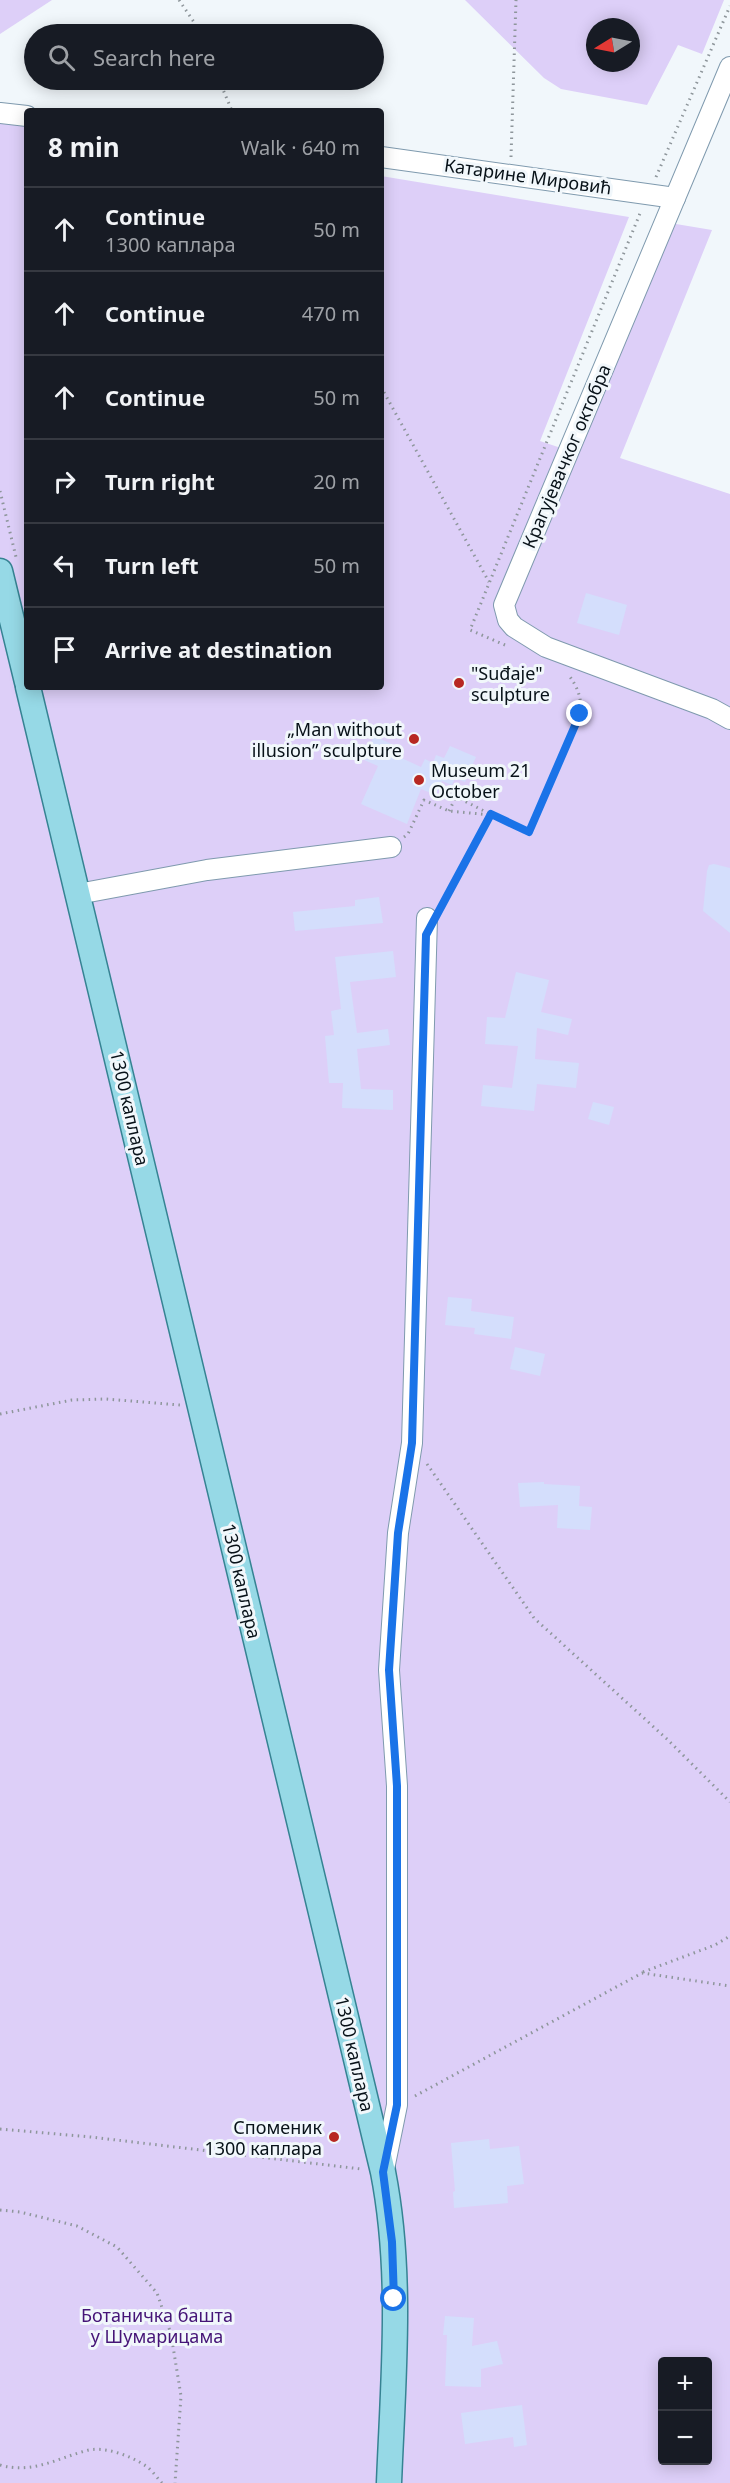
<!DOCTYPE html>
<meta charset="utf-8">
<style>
:root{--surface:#171b24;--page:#20242c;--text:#f1f3f6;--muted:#9ea1a6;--line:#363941}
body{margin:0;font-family:"Noto Sans",sans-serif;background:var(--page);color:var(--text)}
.controls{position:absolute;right:18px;bottom:18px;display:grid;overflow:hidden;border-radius:6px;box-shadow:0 3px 15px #0003}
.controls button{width:54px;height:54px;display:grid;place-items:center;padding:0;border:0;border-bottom:2px solid var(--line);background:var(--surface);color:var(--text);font:30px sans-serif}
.compass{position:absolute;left:586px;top:18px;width:54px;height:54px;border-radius:50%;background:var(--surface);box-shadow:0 3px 15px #0003;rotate:260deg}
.stop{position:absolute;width:18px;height:18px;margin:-14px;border:4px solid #1a73e8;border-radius:50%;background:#fff}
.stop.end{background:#1a73e8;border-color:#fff;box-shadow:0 2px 6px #0008}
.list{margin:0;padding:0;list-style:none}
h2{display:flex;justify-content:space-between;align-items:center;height:78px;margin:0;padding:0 24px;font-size:26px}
h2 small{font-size:20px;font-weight:400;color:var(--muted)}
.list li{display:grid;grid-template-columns:39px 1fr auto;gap:18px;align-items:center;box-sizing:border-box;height:84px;padding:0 24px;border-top:2px solid var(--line)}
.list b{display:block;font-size:22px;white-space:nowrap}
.list p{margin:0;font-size:20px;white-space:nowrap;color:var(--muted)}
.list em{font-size:20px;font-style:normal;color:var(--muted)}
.icon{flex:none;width:33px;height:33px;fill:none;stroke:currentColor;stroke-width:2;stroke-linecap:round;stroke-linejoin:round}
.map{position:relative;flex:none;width:730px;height:2483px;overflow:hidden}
.search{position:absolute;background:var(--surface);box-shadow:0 3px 15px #0003;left:24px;top:24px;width:360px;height:66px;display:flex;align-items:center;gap:15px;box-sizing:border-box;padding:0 21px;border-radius:33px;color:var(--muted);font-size:22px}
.panel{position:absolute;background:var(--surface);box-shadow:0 3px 15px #0003;left:24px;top:108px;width:360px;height:582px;border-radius:6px}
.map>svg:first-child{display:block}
.green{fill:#ddcff8;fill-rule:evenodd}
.building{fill:#d4defc}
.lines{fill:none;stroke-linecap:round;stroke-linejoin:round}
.minor-casing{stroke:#7f9aae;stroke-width:22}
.major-casing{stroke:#368393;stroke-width:27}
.path{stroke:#8e969b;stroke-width:3;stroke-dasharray:1.5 4.5;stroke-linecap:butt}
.minor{stroke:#fff;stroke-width:20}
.major{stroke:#96d9e6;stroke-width:24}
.route{stroke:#1a73e8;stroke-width:8}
.poi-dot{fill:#b72822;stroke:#f1f7fb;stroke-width:2}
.labels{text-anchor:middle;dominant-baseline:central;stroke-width:6;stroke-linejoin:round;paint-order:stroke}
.street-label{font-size:18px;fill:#071118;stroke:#f1f7fb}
.poi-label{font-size:18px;fill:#071118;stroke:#f1f7fb;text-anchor:start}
.park-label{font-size:18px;fill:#451477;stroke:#f1f7fb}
</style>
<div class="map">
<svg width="730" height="2483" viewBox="0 0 730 2483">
<rect width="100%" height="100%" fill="#f1f7fb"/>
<g class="green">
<path d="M0,0H52L0,34Z"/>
<path d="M465,0H724L702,54L678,45L647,105L561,89L544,78ZM595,27H631V63H595Z"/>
<path d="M0,113L27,117V687H381V176L629,217L540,441L567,450L658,221L712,230L620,458L730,494V2483H0ZM662,2362H708V2460H662Z"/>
</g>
<g class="building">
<path d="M586,593L627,605L619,635L577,623Z"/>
<path d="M374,736L398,747L395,755L421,767L425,759L433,763L436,755L444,758L450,746L476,757L465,782L455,778L452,785L442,781L436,795L421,789L407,824L361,804L378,766L364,760Z"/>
<path d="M714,864L730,868V933L703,911L707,871L709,865Z"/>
<path d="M379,897L383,923L295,931L293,912L355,906V900Z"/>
<path d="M393,951L396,977L350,982L357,1033L388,1029L390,1045L357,1049L361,1089L393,1090V1110L342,1108L343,1083H329L325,1036L334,1035L331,1011L341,1009L335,957Z"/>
<path d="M516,972L549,980L541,1012L572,1019L568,1035L537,1028L535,1059L579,1063L576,1088L537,1084L534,1111L481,1106L483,1085L512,1088L518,1046L485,1044L487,1017L505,1018Z"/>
<path d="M593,1102L614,1107L609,1125L588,1119Z"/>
<path d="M448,1297L472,1299L471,1311L514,1317L511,1339L474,1334L475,1328L445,1325Z"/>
<path d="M515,1347L545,1354L540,1376L510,1369Z"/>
<path d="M544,1482V1484L580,1486L579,1506L592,1507L590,1530L557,1528L558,1505L520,1507L518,1483Z"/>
<path d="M489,2139L490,2149L519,2146L524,2184L507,2186L508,2203L454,2208L453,2192L455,2191L451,2143Z"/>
<path d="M445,2316L474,2318L472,2346L497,2341L503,2364L481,2369V2387L445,2386L447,2335H443Z"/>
<path d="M522,2405L527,2445L514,2447L513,2437L465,2444L461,2413Z"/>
</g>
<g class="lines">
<defs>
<g id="minor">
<path d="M730,67L504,605L508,620L514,627L546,647L712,709L730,719"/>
<path d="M0,113L27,116"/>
<path d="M381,157L675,198"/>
<path d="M78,894L207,870L391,847"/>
<path d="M384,2169L397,2105V1786L389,1670L398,1533L412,1443L427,918"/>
</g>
<g id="major">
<path d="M0,571L27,682"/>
<path d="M28,687L383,2172C403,2274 393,2380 389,2483"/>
</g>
</defs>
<use href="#minor" class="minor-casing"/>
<use href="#major" class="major-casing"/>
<g class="path">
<path d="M179,0L202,34"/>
<path d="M219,80L232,111"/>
<path d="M511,157L516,0"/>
<path d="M656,177L730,6"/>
<path d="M381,387L489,582"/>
<path d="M0,491L16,557"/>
<path d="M505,645L470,630L641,211"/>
<path d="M439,788L490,814"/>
<path d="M449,811L456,797"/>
<path d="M404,837L408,834L424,800L449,811L491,815"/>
<path d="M442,907L491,815L529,832L580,714C582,697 578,688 568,674"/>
<path d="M0,1414L72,1400L106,1399L180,1405"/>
<path d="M427,1464L534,1618L668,1740L730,1802"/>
<path d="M643,1972L715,1945L730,1936"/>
<path d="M415,2096L642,1973L730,1986"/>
<path d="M0,2129L91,2137L361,2169"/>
<path d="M0,2210L20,2212L77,2226L117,2247L157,2293L171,2334L181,2396L175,2483"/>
<path d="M0,2465C32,2474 56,2459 85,2451C103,2445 131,2456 146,2466C152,2470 157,2478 162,2483"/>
</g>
<use href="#minor" class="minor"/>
<use href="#major" class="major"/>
</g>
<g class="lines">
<path class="route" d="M394,2299L392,2242L383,2172L397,2105V1786L389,1670L398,1533L412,1443L426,935L491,814L529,832L580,714"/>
</g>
<g class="poi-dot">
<circle cx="459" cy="683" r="6"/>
<circle cx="414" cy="739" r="6"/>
<circle cx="419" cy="780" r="6"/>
<circle cx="334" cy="2137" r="6"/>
</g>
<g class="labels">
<g class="street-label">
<text transform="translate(528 176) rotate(8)">Катарине Мировић</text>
<text transform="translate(566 456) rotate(-67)">Крагујевачког октобра</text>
<text transform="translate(130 1108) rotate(77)">1300 каплара</text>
<text transform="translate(242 1581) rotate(77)">1300 каплара</text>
<text transform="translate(355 2054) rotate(77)">1300 каплара</text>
</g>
<g class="poi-label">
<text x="471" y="673">"Suđaje"<tspan x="471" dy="21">sculpture</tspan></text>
<text x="402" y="729" text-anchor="end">„Man without<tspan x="402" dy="21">illusion” sculpture</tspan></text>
<text x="431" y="770">Museum 21<tspan x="431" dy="21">October</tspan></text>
<text x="322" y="2127" text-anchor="end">Споменик<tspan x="322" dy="21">1300 каплара</tspan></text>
</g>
<g class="park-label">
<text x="157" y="2315">Ботаничка башта<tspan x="157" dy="21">у Шумарицама</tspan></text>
</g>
</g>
</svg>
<div class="controls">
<button>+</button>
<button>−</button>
</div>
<svg class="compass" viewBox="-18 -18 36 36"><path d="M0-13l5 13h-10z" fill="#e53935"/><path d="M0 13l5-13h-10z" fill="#9ea1a6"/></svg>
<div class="stop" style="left:394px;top:2299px"></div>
<div class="stop end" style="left:580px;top:714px"></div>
<div class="search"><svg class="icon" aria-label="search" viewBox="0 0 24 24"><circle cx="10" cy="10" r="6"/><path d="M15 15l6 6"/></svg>Search here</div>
<section class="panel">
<h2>8 min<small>Walk · 640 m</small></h2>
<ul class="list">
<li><svg class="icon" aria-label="ahead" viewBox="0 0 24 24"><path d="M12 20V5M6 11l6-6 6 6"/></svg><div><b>Continue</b><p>1300 каплара</p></div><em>50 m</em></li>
<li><svg class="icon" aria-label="ahead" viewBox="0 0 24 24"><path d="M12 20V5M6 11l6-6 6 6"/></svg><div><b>Continue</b></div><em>470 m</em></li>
<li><svg class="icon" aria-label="ahead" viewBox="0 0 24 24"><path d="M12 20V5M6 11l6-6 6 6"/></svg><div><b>Continue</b></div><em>50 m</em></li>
<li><svg class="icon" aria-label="right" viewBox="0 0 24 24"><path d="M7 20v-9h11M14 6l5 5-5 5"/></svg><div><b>Turn right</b></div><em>20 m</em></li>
<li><svg class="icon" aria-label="left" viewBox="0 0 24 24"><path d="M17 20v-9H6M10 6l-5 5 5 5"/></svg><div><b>Turn left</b></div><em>50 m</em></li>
<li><svg class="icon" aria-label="arrive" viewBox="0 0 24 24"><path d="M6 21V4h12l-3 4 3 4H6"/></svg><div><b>Arrive at destination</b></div></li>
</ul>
</section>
</div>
